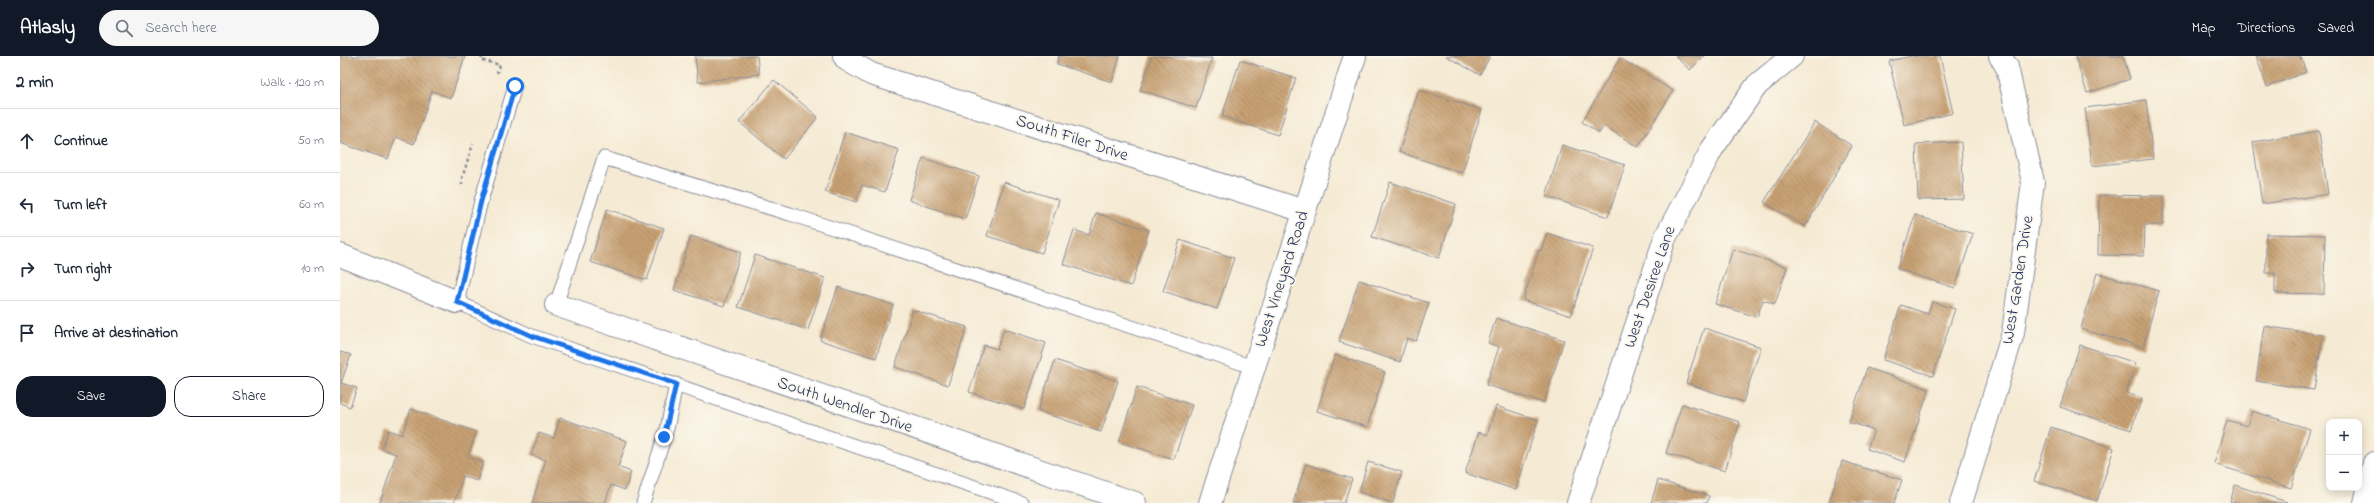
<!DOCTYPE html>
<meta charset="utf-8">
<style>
:root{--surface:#fff;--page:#f6f6f7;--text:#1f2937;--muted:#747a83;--line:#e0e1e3;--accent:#111827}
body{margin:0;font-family:"Indie Flower",sans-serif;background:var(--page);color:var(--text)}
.controls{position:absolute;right:12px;bottom:12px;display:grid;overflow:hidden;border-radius:8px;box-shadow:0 2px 10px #0003}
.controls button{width:36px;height:36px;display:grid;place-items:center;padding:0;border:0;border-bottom:1px solid var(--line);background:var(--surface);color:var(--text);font:20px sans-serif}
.stop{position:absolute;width:12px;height:12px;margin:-9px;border:3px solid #1a73e8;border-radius:50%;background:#fff}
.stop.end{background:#1a73e8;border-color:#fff;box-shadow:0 1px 4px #0008}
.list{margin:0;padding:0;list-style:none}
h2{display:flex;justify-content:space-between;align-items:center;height:52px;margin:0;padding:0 16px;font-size:17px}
h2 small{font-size:13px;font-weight:400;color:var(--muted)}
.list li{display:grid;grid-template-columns:26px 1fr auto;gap:12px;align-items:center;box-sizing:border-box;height:64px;padding:0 16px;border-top:1px solid var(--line)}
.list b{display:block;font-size:15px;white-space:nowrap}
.list em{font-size:13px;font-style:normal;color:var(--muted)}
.actions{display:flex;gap:8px;padding:12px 16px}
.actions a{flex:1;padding:9px 0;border:1px solid var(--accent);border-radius:16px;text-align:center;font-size:14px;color:var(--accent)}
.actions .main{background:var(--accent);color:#fff}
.icon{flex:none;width:22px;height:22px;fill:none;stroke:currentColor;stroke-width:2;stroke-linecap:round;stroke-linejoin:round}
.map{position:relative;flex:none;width:2034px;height:447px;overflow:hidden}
header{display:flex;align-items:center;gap:24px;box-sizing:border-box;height:56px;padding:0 20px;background:var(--accent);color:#fff}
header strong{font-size:19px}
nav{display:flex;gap:22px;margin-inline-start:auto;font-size:14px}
.search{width:280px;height:36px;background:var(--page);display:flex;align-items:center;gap:10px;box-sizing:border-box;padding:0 14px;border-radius:22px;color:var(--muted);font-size:15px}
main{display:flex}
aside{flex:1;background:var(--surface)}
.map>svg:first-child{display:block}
.building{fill:url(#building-back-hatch)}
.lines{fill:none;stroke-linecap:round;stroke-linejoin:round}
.service-casing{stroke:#888c98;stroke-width:15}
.minor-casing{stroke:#888c98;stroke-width:24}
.path{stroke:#888c98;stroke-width:2.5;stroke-dasharray:3 3;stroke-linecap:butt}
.service{stroke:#fff;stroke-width:13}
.minor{stroke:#fff;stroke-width:22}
.route{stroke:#1a73e8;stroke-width:5}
.labels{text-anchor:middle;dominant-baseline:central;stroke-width:3.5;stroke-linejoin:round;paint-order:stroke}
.street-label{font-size:17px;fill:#1b2f5e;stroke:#fbf7ec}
</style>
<header>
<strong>Atlasly</strong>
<div class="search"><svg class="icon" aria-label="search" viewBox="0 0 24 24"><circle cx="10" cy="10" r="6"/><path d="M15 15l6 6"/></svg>Search here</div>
<nav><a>Map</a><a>Directions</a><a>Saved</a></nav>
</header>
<main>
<aside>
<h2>2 min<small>Walk · 120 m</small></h2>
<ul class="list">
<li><svg class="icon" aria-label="ahead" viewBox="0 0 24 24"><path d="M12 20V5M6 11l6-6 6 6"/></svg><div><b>Continue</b></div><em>50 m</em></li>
<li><svg class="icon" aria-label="left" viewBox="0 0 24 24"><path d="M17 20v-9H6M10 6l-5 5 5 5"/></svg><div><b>Turn left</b></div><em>60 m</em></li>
<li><svg class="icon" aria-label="right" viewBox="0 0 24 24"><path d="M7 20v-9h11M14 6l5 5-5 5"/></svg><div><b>Turn right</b></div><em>10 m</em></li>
<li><svg class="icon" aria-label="arrive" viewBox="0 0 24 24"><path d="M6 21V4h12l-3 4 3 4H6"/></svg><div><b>Arrive at destination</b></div></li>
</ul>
<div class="actions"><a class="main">Save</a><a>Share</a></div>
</aside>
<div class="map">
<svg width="2034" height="447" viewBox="0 0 2034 447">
<defs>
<pattern id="building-back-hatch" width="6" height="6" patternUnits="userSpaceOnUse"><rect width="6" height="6" fill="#c8a173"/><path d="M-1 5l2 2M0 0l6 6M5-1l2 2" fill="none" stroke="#a28462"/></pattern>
</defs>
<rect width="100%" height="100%" fill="#fbf7ec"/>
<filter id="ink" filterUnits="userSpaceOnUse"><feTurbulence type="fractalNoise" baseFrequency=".025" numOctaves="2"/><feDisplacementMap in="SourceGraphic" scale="8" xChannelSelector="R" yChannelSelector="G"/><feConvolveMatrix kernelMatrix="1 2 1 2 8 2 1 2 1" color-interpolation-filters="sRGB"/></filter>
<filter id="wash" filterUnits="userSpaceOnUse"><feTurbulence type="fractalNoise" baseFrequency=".012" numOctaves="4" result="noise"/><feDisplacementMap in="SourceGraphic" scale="16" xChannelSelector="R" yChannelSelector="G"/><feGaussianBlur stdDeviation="0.9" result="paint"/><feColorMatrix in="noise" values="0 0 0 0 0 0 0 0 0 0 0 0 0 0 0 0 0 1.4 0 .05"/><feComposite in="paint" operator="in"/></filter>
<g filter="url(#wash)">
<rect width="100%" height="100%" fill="#f5ead3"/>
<g id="blocks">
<g class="building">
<path d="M0,0H125L111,42L92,35L74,88L56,81L48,103L0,87Z"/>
<path d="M355,0H417L419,18L358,26Z"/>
<path d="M719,0H780L772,26L717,8Z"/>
<path d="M812,0L872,2L856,52L800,34Z"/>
<path d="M1106,0H1150L1140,19Z"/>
<path d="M1335,0H1364L1350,14Z"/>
<path d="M1572,0H1600L1613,57L1564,69L1549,5Z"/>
<path d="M1735,0H1783L1790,23L1747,37Z"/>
<path d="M1916,0H1960L1966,16L1927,31Z"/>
<path d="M1280,2L1333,35L1298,91L1264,70L1259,77L1242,66Z"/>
<path d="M900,4L956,22L938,79L882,60Z"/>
<path d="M434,24L478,61L444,103L399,66Z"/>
<path d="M1079,34L1142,54L1122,117L1059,96Z"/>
<path d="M1806,44L1813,103L1752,110L1745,52Z"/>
<path d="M1475,66L1512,90L1465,171L1424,146Z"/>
<path d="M1979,75L1988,138L1922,148L1913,86Z"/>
<path d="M505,76L559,94L545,136L522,129L516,146L485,136Z"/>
<path d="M1621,86L1624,143L1578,144L1576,88Z"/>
<path d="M1222,89L1285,109L1268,161L1206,140Z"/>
<path d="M583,102L639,120L625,163L569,144Z"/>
<path d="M664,126L719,144L702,197L647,180Z"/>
<path d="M1050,126L1116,148L1099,202L1032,181Z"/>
<path d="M1759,139L1823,140V169H1805L1804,200L1758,199Z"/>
<path d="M267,153L324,172L307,224L250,206Z"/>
<path d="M756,157L809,174L791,230L723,208L734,174L749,179Z"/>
<path d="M1575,159L1633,178L1615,232L1557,213Z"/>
<path d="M1207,177L1253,192L1231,260L1183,244L1199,194L1201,195Z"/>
<path d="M1926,178L1985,179L1984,238L1935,237V217H1926Z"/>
<path d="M351,180L401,196L384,250L334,234Z"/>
<path d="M840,184L894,202L877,253L823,235Z"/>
<path d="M1393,193L1447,211L1435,248L1423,244L1417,261L1375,248Z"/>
<path d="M415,199L485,222L468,274L398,251Z"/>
<path d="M1757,217L1819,235L1803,291L1741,273Z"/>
<path d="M1019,224L1089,247L1076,285L1067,282L1060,306L999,286Z"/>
<path d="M498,231L553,249L536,302L480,284Z"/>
<path d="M1592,246L1615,253L1593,320L1543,304L1561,249L1588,258Z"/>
<path d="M573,254L627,271L608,329L555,311Z"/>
<path d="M1156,262L1224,284L1204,347L1146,329L1159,291L1148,287Z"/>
<path d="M1924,270L1983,279L1974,334L1916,325Z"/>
<path d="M1364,272L1421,291L1403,346L1346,327Z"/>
<path d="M664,273L706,287L684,353L629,336L644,289L657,293Z"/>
<path d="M1740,289L1796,307L1786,337L1802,342L1791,374L1720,351Z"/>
<path d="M0,296L11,299L1,327L17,332L10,351L0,347Z"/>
<path d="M995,299L1045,316L1027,371L977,355Z"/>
<path d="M715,304L778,325L761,376L698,355Z"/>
<path d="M1527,312L1589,333L1565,406L1527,393L1534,374L1509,366Z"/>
<path d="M797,331L852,349L834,403L779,386Z"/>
<path d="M1342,348L1400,366L1385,415L1326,397Z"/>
<path d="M1156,350L1198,364L1176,434L1125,417L1139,376L1147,379Z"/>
<path d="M71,353L136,376L128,401L143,406L137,425L123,420L114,447H40L56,398L42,393L48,374L62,379Z"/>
<path d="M1912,355L1970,373L1951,432L1874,408L1887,364L1907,370Z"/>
<path d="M220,362L287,385L278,411L291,416L285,434L271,429L265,447H192L206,404L191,399L199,377L214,382Z"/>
<path d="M1711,371L1774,392L1757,445L1694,425Z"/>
<path d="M1502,405L1562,424L1554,447H1489Z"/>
<path d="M1028,406L1062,416L1053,447L1019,436Z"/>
<path d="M966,408L1012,423L1004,447H953Z"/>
<path d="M1318,424L1369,440L1367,447H1311Z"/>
<path d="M1895,429L1947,446L1946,447H1890Z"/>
</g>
</g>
</g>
<g filter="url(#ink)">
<use href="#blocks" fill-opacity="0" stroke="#888c98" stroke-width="1"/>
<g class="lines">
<defs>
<g id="service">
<path d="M175,30L141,145L117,246L192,280L682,447"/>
<path d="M216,249L264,102L450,158L913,311"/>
<path d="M303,447L327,373L336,328"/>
</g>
<g id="minor">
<path d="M504,0L507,4L531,18L964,155"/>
<path d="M0,199L117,246"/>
<path d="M216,249L795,447"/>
<path d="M870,447L1015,0"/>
<path d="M1238,447L1325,182L1372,93L1417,29L1452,0"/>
<path d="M1621,447L1673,277L1693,126L1667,11L1660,0"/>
<path d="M2025,447L2034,407"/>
</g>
</defs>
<use href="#service" class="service-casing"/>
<use href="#minor" class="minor-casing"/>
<g class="path">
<path d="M142,0L141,4L160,9L157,17"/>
<path d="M122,129V122L133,88"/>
</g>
<use href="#service" class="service"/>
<use href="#minor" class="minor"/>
</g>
</g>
<g class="lines" filter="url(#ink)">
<path class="route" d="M175,30L141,145L117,246L192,280L336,328L324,381"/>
</g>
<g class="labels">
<g class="street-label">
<text transform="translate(732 82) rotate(18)">South Filer Drive</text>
<text transform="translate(942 223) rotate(-72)">West Vineyard Road</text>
<text transform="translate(1678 224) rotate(-81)">West Garden Drive</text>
<text transform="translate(1310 231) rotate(-71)">West Desiree Lane</text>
<text transform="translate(505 349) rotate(19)">South Wendler Drive</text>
</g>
</g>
</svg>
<div class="controls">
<button>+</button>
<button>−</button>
</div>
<div class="stop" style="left:175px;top:30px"></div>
<div class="stop end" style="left:324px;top:381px"></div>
</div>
</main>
